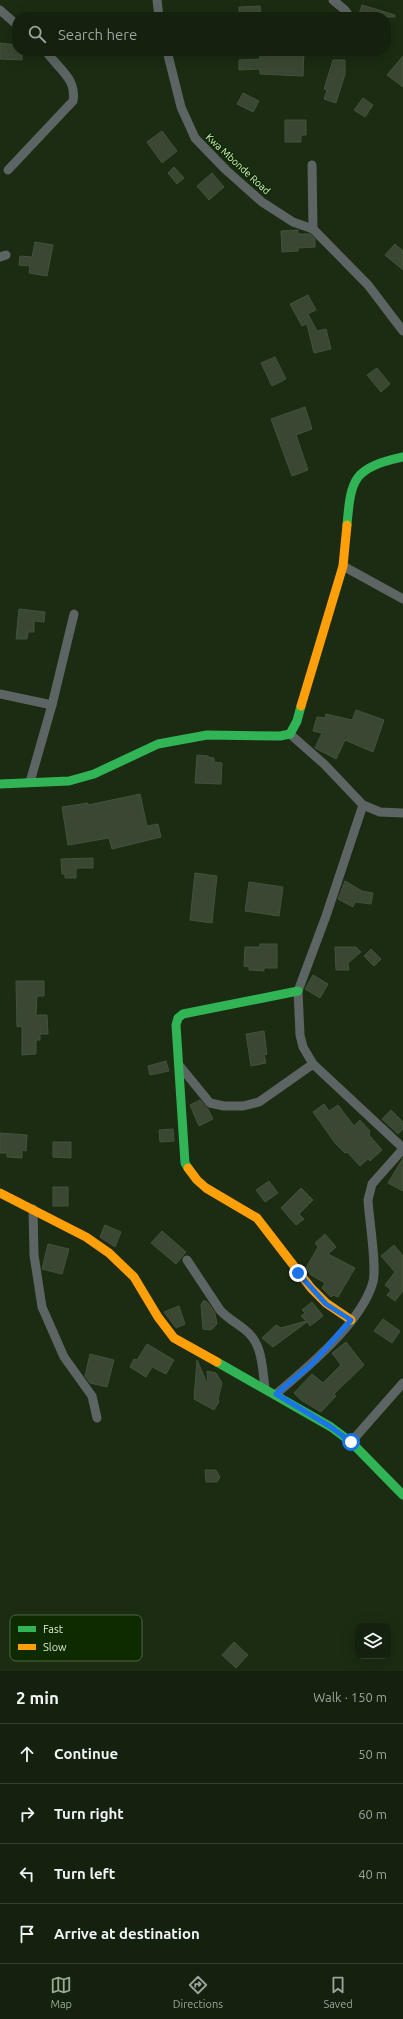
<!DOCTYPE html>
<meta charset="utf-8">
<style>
:root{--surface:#14210e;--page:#1d2917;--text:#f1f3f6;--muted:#9da39e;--line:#333e2e;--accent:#98aa8f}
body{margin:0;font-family:Ubuntu,sans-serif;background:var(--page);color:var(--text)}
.controls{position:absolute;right:12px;bottom:12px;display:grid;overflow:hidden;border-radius:8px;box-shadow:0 4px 16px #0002}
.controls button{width:36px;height:36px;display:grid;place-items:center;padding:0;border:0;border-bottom:1px solid var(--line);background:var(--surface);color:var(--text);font:20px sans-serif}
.stop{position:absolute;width:12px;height:12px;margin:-9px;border:3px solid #1a73e8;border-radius:50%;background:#fff}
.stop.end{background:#1a73e8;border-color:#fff;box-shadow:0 1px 4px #0008}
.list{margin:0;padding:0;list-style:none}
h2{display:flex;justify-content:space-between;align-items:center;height:52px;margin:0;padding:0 16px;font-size:17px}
h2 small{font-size:13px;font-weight:400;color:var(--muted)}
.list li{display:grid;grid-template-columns:26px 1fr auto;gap:12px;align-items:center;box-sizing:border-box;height:60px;padding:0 16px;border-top:1px solid var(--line)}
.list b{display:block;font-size:15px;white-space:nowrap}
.list em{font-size:13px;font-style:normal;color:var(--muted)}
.icon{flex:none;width:22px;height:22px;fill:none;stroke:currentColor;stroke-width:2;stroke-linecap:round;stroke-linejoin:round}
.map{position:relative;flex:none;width:403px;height:1671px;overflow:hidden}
.search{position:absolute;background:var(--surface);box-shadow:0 4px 16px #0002;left:12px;right:12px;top:12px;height:44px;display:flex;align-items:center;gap:10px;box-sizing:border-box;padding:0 14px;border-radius:16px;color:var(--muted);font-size:15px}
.sheet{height:292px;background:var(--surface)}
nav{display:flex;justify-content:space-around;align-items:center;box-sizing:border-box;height:56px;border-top:1px solid var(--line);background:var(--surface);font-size:11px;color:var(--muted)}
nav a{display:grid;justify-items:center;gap:2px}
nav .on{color:var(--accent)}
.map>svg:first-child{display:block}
.building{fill:#3a4833;stroke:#44523d}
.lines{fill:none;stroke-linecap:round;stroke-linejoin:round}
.street{stroke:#5c6563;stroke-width:9}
.fast{stroke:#30b455;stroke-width:9}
.slow{stroke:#ff9f0a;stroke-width:9}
.route{stroke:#1a73e8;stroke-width:5}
.labels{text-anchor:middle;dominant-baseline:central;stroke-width:3;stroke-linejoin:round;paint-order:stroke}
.street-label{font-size:10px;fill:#dbeed3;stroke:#0e2b00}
.key{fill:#0e2b00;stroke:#4c663f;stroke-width:1}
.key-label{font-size:11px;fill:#dbeed3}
</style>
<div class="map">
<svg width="403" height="1671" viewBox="0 0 403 1671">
<rect width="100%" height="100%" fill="#1b2c12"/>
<g class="building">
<path d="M362,5L395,15V17H358Z"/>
<path d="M260,6L261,17H239V7Z"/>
<path d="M0,43L17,45V51H22V60L0,59Z"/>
<path d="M260,51H304L303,76L260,74V69L239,70V60L260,59Z"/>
<path d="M403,56V87L387,75Z"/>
<path d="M333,60H345V74L336,103L324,99L327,90L324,89Z"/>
<path d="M243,93L259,101L253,112L237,104Z"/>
<path d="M363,98L373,105L365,117L354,110Z"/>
<path d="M285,120H306V135H301V142H285Z"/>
<path d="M162,131L177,151L162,163L147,142Z"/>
<path d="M174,167L184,178L177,184L168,173Z"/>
<path d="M212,173L224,187L209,200L197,186Z"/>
<path d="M298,230V234H310L315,239V247L298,248V251L282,252L281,231Z"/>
<path d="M35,242L53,245L47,276L29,273L30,266L19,265L20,256L32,257Z"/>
<path d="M395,244L403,251V270L385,255Z"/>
<path d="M308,295L316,310L308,314L317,331L326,329L331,349L314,353L307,324L302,326L290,304Z"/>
<path d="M275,357L286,379L272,386L261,363Z"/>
<path d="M377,368L390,384L381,392L367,375Z"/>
<path d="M305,407L312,429L296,435L308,470L292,476L271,419Z"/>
<path d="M19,609L45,612L44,622L34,621V632H28L27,639H16Z"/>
<path d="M356,710L384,720L373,752L345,740L336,759L315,748L322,733L313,731L317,717L325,718L326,714L352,720Z"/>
<path d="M197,755L208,756V757L214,758V762L222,763L221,784L195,783Z"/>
<path d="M140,794L147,826L158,824L161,837L112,849L109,838L68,845L62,807L88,803V805Z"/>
<path d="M93,858V868H76V878H65V874H62L61,859Z"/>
<path d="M195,873L217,876L212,923L190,920Z"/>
<path d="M345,881L362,891L373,893L371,904L355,902L353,907L338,899Z"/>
<path d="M249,882L283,887L279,916L245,911Z"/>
<path d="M260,944H277V968H264V971L249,970V967L244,966L245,947H260Z"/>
<path d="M335,947H356L361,952L348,963L349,970H336Z"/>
<path d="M371,949L381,959L374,966L364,956Z"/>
<path d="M313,975L328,984L320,998L305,989Z"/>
<path d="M16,981H44V996H37L36,1015H47L48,1034H40V1040H36V1054L22,1055V1026L17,1027Z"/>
<path d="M264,1031L267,1054L264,1055L266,1063L251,1066L246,1034Z"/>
<path d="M166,1061L169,1071L150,1075L148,1066Z"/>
<path d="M200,1100L208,1109L213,1119L199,1126L190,1105Z"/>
<path d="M324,1104L329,1111L338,1105L354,1126L360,1120L370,1131L369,1135L382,1150L370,1161L368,1159L360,1166L347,1152L345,1153L335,1143L313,1112Z"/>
<path d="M391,1110L403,1122V1129L398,1134L382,1119Z"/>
<path d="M173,1129L174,1141L160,1142L159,1130Z"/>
<path d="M0,1133L27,1135L26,1151L22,1150V1158L7,1157V1153H0Z"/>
<path d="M53,1142H71V1158L53,1157Z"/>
<path d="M403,1158V1191L388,1183Z"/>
<path d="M269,1181L278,1193L265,1202L256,1190Z"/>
<rect x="53" y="1187" width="15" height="19"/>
<path d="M301,1188L313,1200L299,1214L304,1219L296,1225L281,1208Z"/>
<path d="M105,1225L121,1232L115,1247L100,1237Z"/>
<path d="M162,1231L186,1252L176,1264L151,1243Z"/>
<path d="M325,1234L336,1247L328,1254L355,1268L338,1297L333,1295L331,1297L322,1288L325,1283L311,1275L306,1268L318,1247L315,1243Z"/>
<path d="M48,1244L69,1249L62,1274L42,1269Z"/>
<path d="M394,1245L403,1256V1291L395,1301L387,1295L391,1290L385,1285L395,1272L381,1256Z"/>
<path d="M204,1300L208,1303L215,1313L217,1324L211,1330L203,1329L201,1305Z"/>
<path d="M312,1302L323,1316L310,1326L307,1322L273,1347L262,1338L276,1325L281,1328L306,1321L301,1316L305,1313L302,1310Z"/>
<path d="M179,1306L185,1324L176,1328L164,1312Z"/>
<path d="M383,1319L400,1331L392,1343L374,1331Z"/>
<path d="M346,1342L364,1365L334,1394L336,1396L321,1412L301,1400L294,1393L312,1374L323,1383L341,1365L332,1353Z"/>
<path d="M147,1344L174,1360L166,1374L152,1367L146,1377L130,1367L134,1359L137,1360Z"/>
<path d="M90,1354L114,1360L107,1387L90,1383L85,1376Z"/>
<path d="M197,1360L207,1383H208L207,1371L216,1373L222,1383L218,1399L219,1402L214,1410L194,1399Z"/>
<path d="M205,1470H216L220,1477L217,1482H206Z"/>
<path d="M234,1642L248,1655L236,1668L222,1655Z"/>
</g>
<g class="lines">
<g class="street">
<path d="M157,0L159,17"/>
<path d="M333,0L345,10L350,17"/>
<path d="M0,10L17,25"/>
<path d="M167,51L181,107L195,138L226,170L262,202L293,222L313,229L368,285L403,331"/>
<path d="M312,165L313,229"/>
<path d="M8,170L73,101C77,78 58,69 46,51"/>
<path d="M0,257L6,255"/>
<path d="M343,566L403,599"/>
<path d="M0,694L52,705"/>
<path d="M290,734L324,764L363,805L380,812L403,813"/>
<path d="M30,782L52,705L74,614"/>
<path d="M363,805L326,916L298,991L300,1035L303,1047L313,1064L403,1148"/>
<path d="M179,1065L210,1103L224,1106H243L259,1102L313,1064"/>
<path d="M33,1209L34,1255L42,1307L64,1357L92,1396L97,1418"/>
<path d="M187,1260L220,1310C227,1318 235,1322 244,1329C263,1343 262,1367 265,1388"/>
<path d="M276,1394C307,1368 362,1322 373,1282C377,1266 369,1219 368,1200L372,1184L403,1149"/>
<path d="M351,1442L403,1383"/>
</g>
<g class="fast">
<path d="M347,525C351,477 354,468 403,457"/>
<path d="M0,784L69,781L94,774L158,744L207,735L280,736L290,734L297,721L301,706"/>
<path d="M188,1168L185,1163L176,1025L178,1018L183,1014L298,991"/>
<path d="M217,1362L331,1427L351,1442L403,1495"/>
</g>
<g class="slow">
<path d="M301,706L343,566L347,525"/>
<path d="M188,1168L197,1180L206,1188L257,1218L311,1288L326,1303L351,1320"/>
<path d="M0,1193L86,1237L109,1253L134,1277L158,1317L174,1338L217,1362"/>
</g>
</g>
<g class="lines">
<path class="route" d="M298,1273L326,1304L351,1320L312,1364L276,1394L331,1427L351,1442"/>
</g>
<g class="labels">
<g class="street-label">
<text transform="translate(238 164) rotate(43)">Kwa Mbonde Road</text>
</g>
</g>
<rect x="10" y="1615" width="132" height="46" rx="6" class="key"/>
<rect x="18" y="1626" width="18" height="6" fill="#30b455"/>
<rect x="18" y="1644" width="18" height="6" fill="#ff9f0a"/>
<g class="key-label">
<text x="43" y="1633">Fast</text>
<text x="43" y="1651">Slow</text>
</g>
</svg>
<div class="controls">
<button><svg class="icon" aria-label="layers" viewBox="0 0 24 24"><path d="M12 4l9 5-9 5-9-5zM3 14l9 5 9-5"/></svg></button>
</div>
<div class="stop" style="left:351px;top:1442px"></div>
<div class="stop end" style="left:298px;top:1273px"></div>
<div class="search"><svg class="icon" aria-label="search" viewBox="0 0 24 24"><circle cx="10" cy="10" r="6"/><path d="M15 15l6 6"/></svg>Search here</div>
</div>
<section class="sheet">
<h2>2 min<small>Walk · 150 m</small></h2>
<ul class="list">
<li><svg class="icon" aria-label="ahead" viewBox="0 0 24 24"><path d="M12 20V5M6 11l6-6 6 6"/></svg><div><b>Continue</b></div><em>50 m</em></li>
<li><svg class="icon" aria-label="right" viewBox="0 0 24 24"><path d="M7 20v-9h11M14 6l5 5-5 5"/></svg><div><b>Turn right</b></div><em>60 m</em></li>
<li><svg class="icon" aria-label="left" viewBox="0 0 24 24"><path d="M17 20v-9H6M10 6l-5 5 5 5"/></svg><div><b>Turn left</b></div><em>40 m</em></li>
<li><svg class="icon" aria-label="arrive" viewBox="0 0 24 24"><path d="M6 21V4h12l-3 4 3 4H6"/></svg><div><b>Arrive at destination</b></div></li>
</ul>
</section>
<nav>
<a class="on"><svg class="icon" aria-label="map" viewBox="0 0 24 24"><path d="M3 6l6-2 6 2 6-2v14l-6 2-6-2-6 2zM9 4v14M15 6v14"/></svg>Map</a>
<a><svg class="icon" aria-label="directions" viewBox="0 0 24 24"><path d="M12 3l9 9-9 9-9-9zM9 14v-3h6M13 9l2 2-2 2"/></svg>Directions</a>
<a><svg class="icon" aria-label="saved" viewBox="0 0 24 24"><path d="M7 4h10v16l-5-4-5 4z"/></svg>Saved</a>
</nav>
